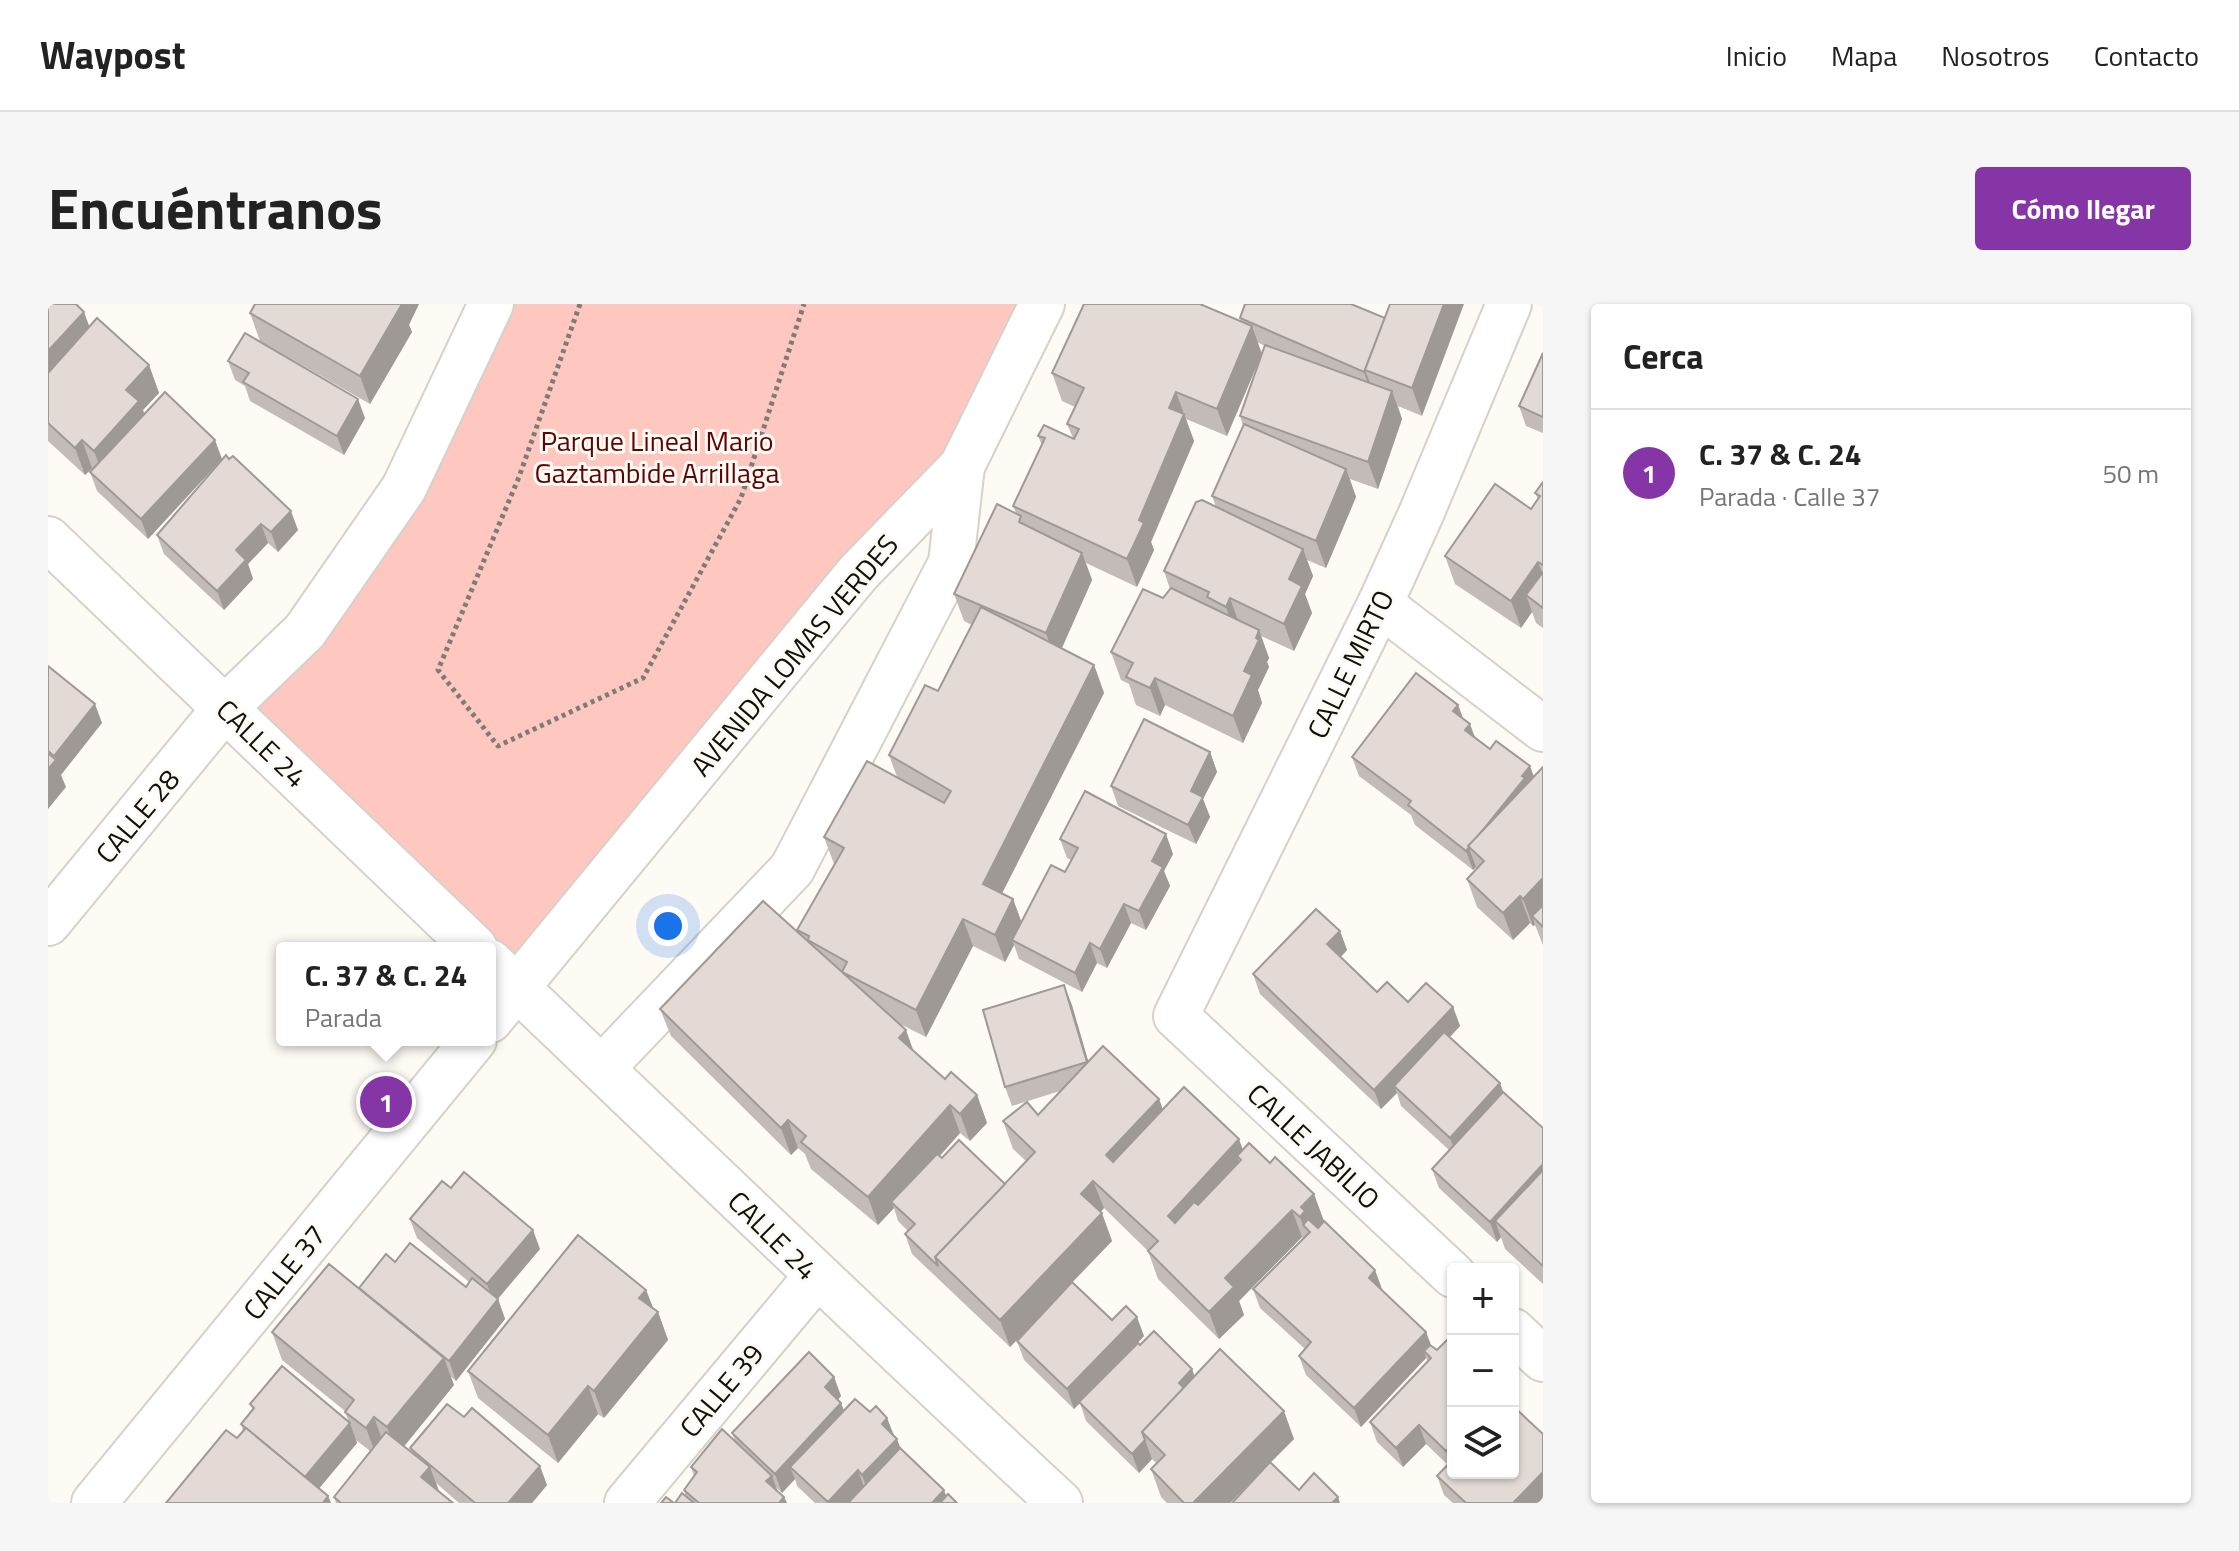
<!DOCTYPE html>
<html lang="es">
<meta charset="utf-8">
<style>
:root{--surface:#fff;--page:#f6f6f6;--text:#222;--muted:#767676;--line:#e0e0e0;--accent:#8535a5}
body{margin:0;font-family:"Titillium Web",sans-serif;background:var(--page);color:var(--text)}
.controls{position:absolute;right:24px;bottom:24px;display:grid;overflow:hidden;border-radius:8px;box-shadow:0 2px 6px #0004}
.controls button{width:72px;height:72px;display:grid;place-items:center;padding:0;border:0;border-bottom:2px solid var(--line);background:var(--surface);color:var(--text);font:40px sans-serif}
.you{position:absolute;left:620px;top:622px;width:28px;height:28px;margin:-20px;border:6px solid #fff;border-radius:50%;background:#1a73e8;box-shadow:0 0 0 12px #1a73e833}
.badge{display:grid;place-items:center;width:52px;height:52px;border-radius:50%;background:var(--accent);color:#fff;font-size:26px;font-weight:700}
.pin{position:absolute;translate:-50% -50%;border:4px solid #fff;box-shadow:0 2px 8px #0006}
.popup{position:absolute;left:228px;top:638px;width:220px;height:104px;box-sizing:border-box;display:grid;place-content:center;border-radius:8px;background:var(--surface);filter:drop-shadow(0 2px 6px #0005);font-size:26px;white-space:nowrap;color:var(--muted)}
.popup b{font-size:30px;color:var(--text)}
.popup::after{content:'';position:absolute;left:50%;top:100%;margin-left:-16px;border:16px solid transparent;border-top-color:var(--surface)}
.list{margin:0;padding:0;list-style:none}
h2{display:flex;justify-content:space-between;align-items:center;height:104px;margin:0;padding:0 32px;font-size:34px}
h2 small{font-size:26px;font-weight:400;color:var(--muted)}
.list li{display:grid;grid-template-columns:52px 1fr auto;gap:24px;align-items:center;box-sizing:border-box;height:128px;padding:0 32px;border-top:2px solid var(--line)}
.list b{display:block;font-size:30px;white-space:nowrap}
.list p{margin:0;font-size:26px;white-space:nowrap;color:var(--muted)}
.list em{font-size:26px;font-style:normal;color:var(--muted)}
.icon{flex:none;width:44px;height:44px;fill:none;stroke:currentColor;stroke-width:2;stroke-linecap:round;stroke-linejoin:round}
.map{position:relative;flex:none;width:1495px;height:1199px;overflow:hidden;border-radius:8px}
header{display:flex;align-items:center;gap:48px;box-sizing:border-box;height:112px;padding:0 40px;background:var(--surface);border-bottom:2px solid var(--line)}
header strong{font-size:38px}
nav{display:flex;gap:44px;margin-inline-start:auto;font-size:28px}
.intro{display:flex;align-items:center;justify-content:space-between;box-sizing:border-box;height:192px;padding:0 48px}
h1{margin:0;font-size:56px}
.button{padding:20px 36px;border-radius:8px;background:var(--accent);color:#fff;font-size:28px;font-weight:700}
main{display:flex;gap:48px;padding:0 48px}
aside{flex:1;background:var(--surface);border-radius:8px;box-shadow:0 2px 6px #0004}
.map>svg:first-child{display:block}
.green{fill:#fec8c0}
.lines{fill:none;stroke-linecap:round;stroke-linejoin:round}
.minor-casing{stroke:#d6d1c9;stroke-width:48}
.path{stroke:#7f7c78;stroke-width:5;stroke-dasharray:4 4;stroke-linecap:butt}
.minor{stroke:#fff;stroke-width:44}
.wall{fill:#c3bbb7}
.shaded-wall{fill:#9f9995}
.building{fill:#e3dad5;stroke:#9f9995;stroke-width:2}
.labels{text-anchor:middle;dominant-baseline:central;stroke-width:6;stroke-linejoin:round;paint-order:stroke}
.park-label{font-size:28px;fill:#5d0505;stroke:#fefaf4}
.street-label{font-size:28px;fill:#12100e;stroke:#fefaf4}
</style>
<header>
<strong>Waypost</strong>
<nav><a>Inicio</a><a>Mapa</a><a>Nosotros</a><a>Contacto</a></nav>
</header>
<div class="intro"><h1>Encuéntranos</h1><a class="button">Cómo llegar</a></div>
<main>
<div class="map">
<svg width="1495" height="1199" viewBox="0 0 1495 1199">
<rect width="100%" height="100%" fill="#fefaf4"/>
<path class="green" d="M443,0H994L914,162L469,684L177,404L257,327Z"/>
<g class="lines">
<defs>
<g id="minor">
<path d="M0,235L427,644"/>
<path d="M1332,300L1495,425"/>
<path d="M0,619L177,404L257,327L356,184L443,0"/>
<path d="M442,658C631,839 820,1021 1012,1199"/>
<path d="M442,716L810,269L914,162L994,0"/>
<path d="M555,763L744,565L903,259L914,162"/>
<path d="M1405,971L1128,712L1332,300L1373,210L1461,0"/>
<path d="M1465,1027L1495,1055"/>
<path d="M46,1199L426,736"/>
<path d="M579,1199L768,973"/>
</g>
</defs>
<use href="#minor" class="minor-casing"/>
<path class="path" d="M532,0L471,173L390,366L450,442L595,374L693,194L756,0"/>
<use href="#minor" class="minor"/>
</g>
<g class="wall">
<path d="M0,0L42,23L101,61L111,89L95,106L96,110L174,155L100,235L49,187L42,168L45,164L37,171L0,137Z"/>
<path d="M1342,0L1374,112L1350,102L1354,115L1330,185L1302,175L1308,193L1278,264L1259,256L1265,272L1257,290L1264,309L1246,347L1213,332L1221,354L1219,358L1221,363L1210,386L1214,399L1195,439L1117,401L1112,412L1088,401L1081,380L1073,376L1063,348L1122,285L1116,267L1168,203L1164,192L1195,121L1192,112L1217,42L1209,38L1179,132L1138,115L1146,137L1103,238L1106,246L1089,283L1038,259L1044,276L1014,344L1046,361L1056,389L954,589L965,595L973,618L1017,568L1023,556L1019,554L1012,535L1125,550L1116,567L1122,582L1098,626L1083,619L1059,664L1049,659L1034,688L971,655L966,641L957,658L925,642L878,733L850,719L865,746L897,775L929,791L939,819L922,837L912,829L892,852L894,854L957,880L978,857L965,845L955,817L990,811L1012,787L964,802L957,783L1016,681L1040,757L1111,795L1115,806L1195,846L1276,917L1334,985V986L1378,1028L1383,1041L1405,1169L1495,1130V1194L1490,1199H1405L1396,1191L1389,1172L1400,1161L1378,1140L1355,1163L1329,1138L1322,1118L1380,1057L1378,1054L1313,1123L1258,1071L1251,1052L1257,1045L1212,1004L1205,985L1255,934L1254,933L1191,997L1196,1011L1171,1035L1110,975L1100,947L1056,904L1052,908L1064,937L962,1043L864,950L857,930L860,927L850,917L846,904L830,921L763,865L757,850L750,844L743,851L623,732L612,705L751,630L749,626L786,560L776,533L849,473L841,451L890,387L924,321L916,317L906,290L968,209L965,202L994,141L990,132L1025,134L1019,120L1027,103L1014,97L1004,69L1193,18L1192,14H1337Z"/>
<path d="M202,9L361,21L364,28L322,100L212,37Z"/>
<path d="M1495,49V129L1478,122L1471,102Z"/>
<path d="M180,57L317,114L296,151L202,97L197,82L187,76Z"/>
<path d="M178,151L250,226L230,248L220,239L200,260L205,275L176,306L116,250L109,231Z"/>
<path d="M1495,178V324L1488,319L1484,308L1473,324L1407,280L1397,252L1483,205L1490,195L1487,189Z"/>
<path d="M1410,401L1415,415L1428,434L1442,445L1486,473L1495,463V641L1487,621L1485,622L1482,619L1465,636L1429,603L1419,575L1428,565V563L1425,566L1367,521L1363,511L1311,472L1304,453Z"/>
<path d="M1162,448L1169,468L1155,495L1162,513L1148,540L1070,502L1063,482Z"/>
<path d="M1292,627L1299,646L1293,653L1329,688L1360,698L1405,703L1412,722L1402,733L1452,779L1455,788L1495,824V980L1457,945L1453,933L1449,938L1391,884L1384,865L1401,846L1353,802L1349,789L1333,805L1212,690L1205,670Z"/>
<path d="M362,915L492,945L450,995L457,1015L408,1077L402,1072L406,1081L356,1142L364,1148L362,1144L499,1181L484,1199H411L388,1179L391,1187L405,1199H288L286,1193L322,1147L308,1136L309,1139L271,1184L280,1192L283,1199H118L189,1134L195,1127L193,1120L205,1106L202,1100L301,1119L297,1107L234,1056L224,1028L311,984L347,958L418,983L421,978L369,934Z"/>
<path d="M598,986L605,1005L610,1008L620,1036L556,1114L550,1110L510,1159L430,1094L420,1067Z"/>
<path d="M1064,1016L1096,1032L1090,1039L1092,1041L1147,1072L1246,1135L1182,1199H1119L1113,1193L1103,1165L1108,1159L1104,1155L1091,1169L1038,1117L1032,1099L1026,1105L976,1056L969,1037Z"/>
<path d="M786,1073L793,1092L790,1096L796,1106L822,1108L839,1114L846,1131L853,1145L898,1192L909,1199H767L749,1182L747,1175L734,1189L728,1183L729,1187L736,1193L739,1199H627L638,1193L636,1186L646,1172L643,1163L687,1137L684,1129Z"/>
</g>
<g class="shaded-wall">
<path d="M354,0H371L361,21L364,28L322,100L312,72Z"/>
<path d="M1396,0H1416L1374,112L1364,84Z"/>
<path d="M36,8L43,27L0,74V47Z"/>
<path d="M1337,15L1317,66L1324,84L1322,87L1316,68Z"/>
<path d="M1204,22L1214,50L1179,132L1169,105Z"/>
<path d="M101,61L111,89L95,106L101,125L56,174L46,147L78,86Z"/>
<path d="M1344,87L1354,115L1330,185L1320,158Z"/>
<path d="M1128,88L1146,137L1103,238L1106,246L1089,283L1079,255L1121,104Z"/>
<path d="M310,95L317,114L296,151L289,132Z"/>
<path d="M34,136L44,164L37,171L27,144Z"/>
<path d="M167,136L174,155L100,235L93,215Z"/>
<path d="M1298,165L1308,193L1278,264L1268,237Z"/>
<path d="M243,207L250,226L230,248L223,228Z"/>
<path d="M213,220L220,239L200,260L205,275L176,306L169,287L188,246Z"/>
<path d="M1255,245L1265,272L1257,290L1264,309L1246,347L1236,320L1241,275Z"/>
<path d="M1034,249L1044,276L1008,357L998,329Z"/>
<path d="M1490,258L1495,271L1478,291L1484,308L1473,324L1463,297Z"/>
<path d="M1182,294L1192,322L1188,331L1178,303Z"/>
<path d="M1211,326L1221,354L1219,358L1221,363L1210,386L1214,399L1195,439L1185,412L1196,367Z"/>
<path d="M1046,361L1056,389L945,607L935,580Z"/>
<path d="M1107,374L1117,401L1112,412L1102,384Z"/>
<path d="M47,400L54,419L13,471L18,483L0,505V465L8,456L6,452Z"/>
<path d="M1410,401L1417,420L1405,407Z"/>
<path d="M1422,420L1429,439L1417,426Z"/>
<path d="M1162,448L1169,468L1155,495L1162,513L1148,540L1140,521L1143,487Z"/>
<path d="M1482,462L1489,481L1421,543L1474,472Z"/>
<path d="M1118,530L1125,550L1116,567L1122,582L1098,626L1091,607L1104,557Z"/>
<path d="M1421,544L1428,563L1425,566L1418,547Z"/>
<path d="M1495,574V612H1484L1487,621L1485,622L1475,595Z"/>
<path d="M1472,592L1482,619L1465,636L1455,609Z"/>
<path d="M965,595L975,622L964,636L966,641L957,658L947,631Z"/>
<path d="M1076,600L1083,619L1059,664L1052,645Z"/>
<path d="M915,615L925,642L878,733L868,706Z"/>
<path d="M1292,627L1299,646L1286,660L1279,640Z"/>
<path d="M1042,639L1049,659L1034,688L1027,669Z"/>
<path d="M1016,681L1024,701L1046,777L1039,758Z"/>
<path d="M1405,703L1412,722L1351,787L1346,782L1349,789L1333,805L1326,786Z"/>
<path d="M858,726L868,754L851,734Z"/>
<path d="M1452,779L1459,799L1409,853L1402,834Z"/>
<path d="M929,791L939,819L922,837L912,810Z"/>
<path d="M1111,795L1121,822L1068,879L1058,851Z"/>
<path d="M902,801L912,829L847,902L843,898L846,904L830,921L820,893Z"/>
<path d="M740,816L750,844L743,851L733,824Z"/>
<path d="M1191,835L1201,863L1189,852L1195,869L1130,939L1120,912Z"/>
<path d="M1495,860V887L1447,917L1453,933L1449,938L1442,918Z"/>
<path d="M1045,877L1056,904L1044,918L1033,890Z"/>
<path d="M1266,890L1276,917L1265,937L1262,928L1255,921L1262,940L1252,913L1253,903Z"/>
<path d="M1244,906L1254,933L1191,997L1196,1011L1171,1035L1161,1008L1177,974Z"/>
<path d="M1054,909L1064,937L962,1043L952,1016Z"/>
<path d="M485,926L492,945L446,999L439,980Z"/>
<path d="M1327,966L1334,985L1328,993L1321,974Z"/>
<path d="M598,986L608,1011L610,1008L620,1036L556,1114L546,1087L591,994Z"/>
<path d="M450,995L457,1015L408,1077L401,1057Z"/>
<path d="M1089,1013L1096,1032L1026,1105L1019,1085Z"/>
<path d="M1378,1028L1385,1047H1376L1378,1054L1313,1123L1306,1104Z"/>
<path d="M396,1054L406,1081L349,1151L339,1123Z"/>
<path d="M1144,1065L1151,1084L1113,1146L1131,1079Z"/>
<path d="M786,1073L793,1092L784,1102L777,1083Z"/>
<path d="M540,1082L550,1110L510,1159L500,1131Z"/>
<path d="M793,1099L800,1118L742,1163L747,1175L734,1189L727,1170Z"/>
<path d="M1236,1107L1246,1135L1182,1199H1145Z"/>
<path d="M326,1113L336,1141L328,1151L318,1124Z"/>
<path d="M839,1114L846,1133L834,1120Z"/>
<path d="M302,1119L309,1139L264,1193L257,1174Z"/>
<path d="M1371,1121L1378,1140L1355,1163L1348,1144Z"/>
<path d="M849,1135L856,1154L821,1190L814,1171Z"/>
<path d="M1097,1136L1104,1155L1091,1169L1084,1150Z"/>
<path d="M1405,1139V1166L1398,1147Z"/>
<path d="M492,1162L499,1181L484,1199H460Z"/>
<path d="M382,1163L392,1190L373,1173Z"/>
<path d="M810,1166L817,1186L804,1199H780Z"/>
<path d="M1495,1168V1194L1490,1199H1465Z"/>
<path d="M724,1172L731,1191L718,1177Z"/>
<path d="M896,1186L901,1199H884Z"/>
<path d="M280,1192L283,1199H275Z"/>
<path d="M736,1193L739,1199H731Z"/>
<path d="M1290,1193L1292,1199H1284Z"/>
</g>
<g class="building">
<path d="M0,0H28L36,8L0,47Z"/>
<path d="M207,0H354L312,72L202,9Z"/>
<path d="M1036,0H1152L1204,22L1169,105L1128,88L1121,104L1136,110L1091,216L1096,219L1079,255L965,202L997,134L990,132L996,121L1026,135L1031,125L1019,120L1036,84L1004,69Z"/>
<path d="M1197,0H1303L1337,14L1316,68L1192,14Z"/>
<path d="M1342,0H1396L1364,84L1317,66Z"/>
<path d="M49,14L101,61L78,86L91,97L46,147L34,136L27,144L0,119V69Z"/>
<path d="M197,29L310,95L289,132L195,78L201,69L180,57Z"/>
<path d="M1217,41L1344,87L1320,158L1192,112Z"/>
<path d="M1495,49V113L1471,102Z"/>
<path d="M117,88L167,136L93,215L42,168Z"/>
<path d="M1196,120L1298,165L1268,237L1164,192Z"/>
<path d="M178,151L181,155L185,152L243,207L223,228L213,220L188,246L198,256L169,287L109,231Z"/>
<path d="M1495,178V261L1490,258L1463,297L1397,252L1447,180L1483,205L1492,192L1487,189Z"/>
<path d="M1154,196L1255,245L1241,275L1254,282L1236,320L1182,294L1178,303L1159,293L1161,288L1116,267L1148,198Z"/>
<path d="M949,200L973,212L971,218L1034,249L998,329L906,290Z"/>
<path d="M1495,268V304L1478,291Z"/>
<path d="M1123,284L1211,326L1208,334L1211,336L1196,367L1204,371L1185,412L1107,374L1102,384L1078,373L1085,359L1063,348L1095,285L1115,294Z"/>
<path d="M933,303L1046,361L935,580L965,595L947,631L915,615L868,706L794,668L858,726L851,734L897,775L903,768L929,791L912,810L902,801L820,893L753,838L758,832L740,816L733,824L612,705L715,597L794,668L799,658L760,636L761,632L749,626L796,544L776,533L819,457L896,499L903,487L841,451L877,381L890,387Z"/>
<path d="M0,362L47,400L6,452L0,447Z"/>
<path d="M1368,369L1410,401L1405,407L1422,420L1417,426L1442,445L1448,437L1482,462L1474,472L1477,474L1418,547L1360,501L1363,497L1304,453Z"/>
<path d="M1096,415L1162,448L1143,487L1155,493L1140,521L1063,482Z"/>
<path d="M0,449L8,456L0,465Z"/>
<path d="M1495,463V574L1475,595L1472,592L1455,609L1419,575L1436,557L1420,542Z"/>
<path d="M1037,487L1118,530L1104,557L1115,563L1091,607L1076,600L1052,645L1042,639L1027,669L964,636L1003,561L1017,568L1030,544L1012,535Z"/>
<path d="M1495,601V623L1484,612Z"/>
<path d="M1268,605L1292,627L1279,640L1329,688L1339,678L1360,698L1378,679L1405,703L1326,786L1205,670Z"/>
<path d="M1016,681L1039,758L957,783L935,706Z"/>
<path d="M1396,728L1452,779L1402,834L1346,782Z"/>
<path d="M1055,742L1111,795L1058,851L1065,858L1136,783L1191,835L1120,912L1127,919L1146,898L1150,901L1193,856L1189,852L1201,839L1222,859L1227,853L1266,890L1253,903L1257,907L1252,913L1244,906L1177,974L1186,983L1161,1008L1100,947L1110,937L1045,877L1033,890L1054,909L952,1016L887,953L987,848L955,817L979,798L990,811Z"/>
<path d="M1455,788L1495,824V860L1442,918L1384,865Z"/>
<path d="M911,836L957,880L887,953L890,962L857,930L867,920L843,898L889,850L894,854Z"/>
<path d="M1495,866V962L1447,917Z"/>
<path d="M416,868L485,926L439,980L362,915L394,877L403,884Z"/>
<path d="M1260,915L1270,924L1276,917L1327,966L1321,974L1378,1028L1306,1104L1251,1052L1263,1038L1205,985L1262,928L1255,921Z"/>
<path d="M530,931L598,986L591,994L610,1008L546,1087L540,1082L500,1131L420,1067Z"/>
<path d="M362,939L418,983L424,974L450,995L401,1057L311,984L338,950L347,958Z"/>
<path d="M281,960L396,1054L339,1123L326,1113L318,1124L297,1108L306,1096L224,1028Z"/>
<path d="M1024,978L1064,1016L1078,1002L1089,1013L1019,1085L969,1037Z"/>
<path d="M1106,1027L1144,1065L1131,1079L1136,1084L1094,1128L1097,1136L1084,1150L1031,1098L1090,1039L1092,1041Z"/>
<path d="M1399,1036L1405,1042V1139L1398,1147L1371,1121L1348,1144L1322,1118L1383,1054L1376,1047L1382,1041L1389,1046Z"/>
<path d="M1172,1045L1236,1107L1145,1199H1136L1103,1165L1117,1151L1094,1128Z"/>
<path d="M761,1048L786,1073L777,1083L793,1099L727,1170L684,1129Z"/>
<path d="M234,1062L302,1119L257,1173L193,1120L206,1104L202,1100Z"/>
<path d="M807,1095L822,1108L828,1102L839,1114L834,1120L849,1135L814,1171L810,1166L780,1198L742,1163Z"/>
<path d="M399,1100L416,1113L424,1104L492,1162L460,1199H427L362,1144Z"/>
<path d="M1465,1102L1495,1130V1168L1465,1199H1418L1389,1172L1405,1155V1169H1465Z"/>
<path d="M198,1124L280,1192L275,1199H118L178,1126L189,1134Z"/>
<path d="M674,1125L724,1172L718,1177L736,1193L731,1199H651L636,1186L649,1168L643,1163Z"/>
<path d="M338,1128L382,1163L373,1173L405,1199H293L286,1193Z"/>
<path d="M852,1144L896,1186L884,1199H800Z"/>
<path d="M1222,1158L1251,1186L1266,1169L1290,1193L1284,1199H1184Z"/>
<path d="M634,1189L646,1199H627Z"/>
<path d="M900,1190L909,1199H892Z"/>
<path d="M618,1193L626,1199H613Z"/>
</g>
<g class="labels">
<g class="park-label">
<text x="609" y="136">Parque Lineal Mario<tspan x="609" dy="32">Gaztambide Arrillaga</tspan></text>
</g>
<g class="street-label">
<text transform="translate(746 351) rotate(-50)">AVENIDA LOMAS VERDES</text>
<text transform="translate(1302 360) rotate(-64)">CALLE MIRTO</text>
<text transform="translate(214 439) rotate(44)">CALLE 24</text>
<text transform="translate(89 512) rotate(-50)">CALLE 28</text>
<text transform="translate(1266 842) rotate(43)">CALLE JABILIO</text>
<text transform="translate(725 931) rotate(45)">CALLE 24</text>
<text transform="translate(236 968) rotate(-51)">CALLE 37</text>
<text transform="translate(673 1086) rotate(-50)">CALLE 39</text>
</g>
</g>
</svg>
<div class="controls">
<button>+</button>
<button>−</button>
<button><svg class="icon" aria-label="layers" viewBox="0 0 24 24"><path d="M12 4l9 5-9 5-9-5zM3 14l9 5 9-5"/></svg></button>
</div>
<div class="you"></div>
<div class="pin badge" style="left:338px;top:798px">1</div>
<div class="popup"><b>C. 37 &amp; C. 24</b>Parada</div>
</div>
<aside>
<h2>Cerca<small></small></h2>
<ul class="list">
<li><span class="badge">1</span><div><b>C. 37 &amp; C. 24</b><p>Parada · Calle 37</p></div><em>50 m</em></li>
</ul>
</aside>
</main>
